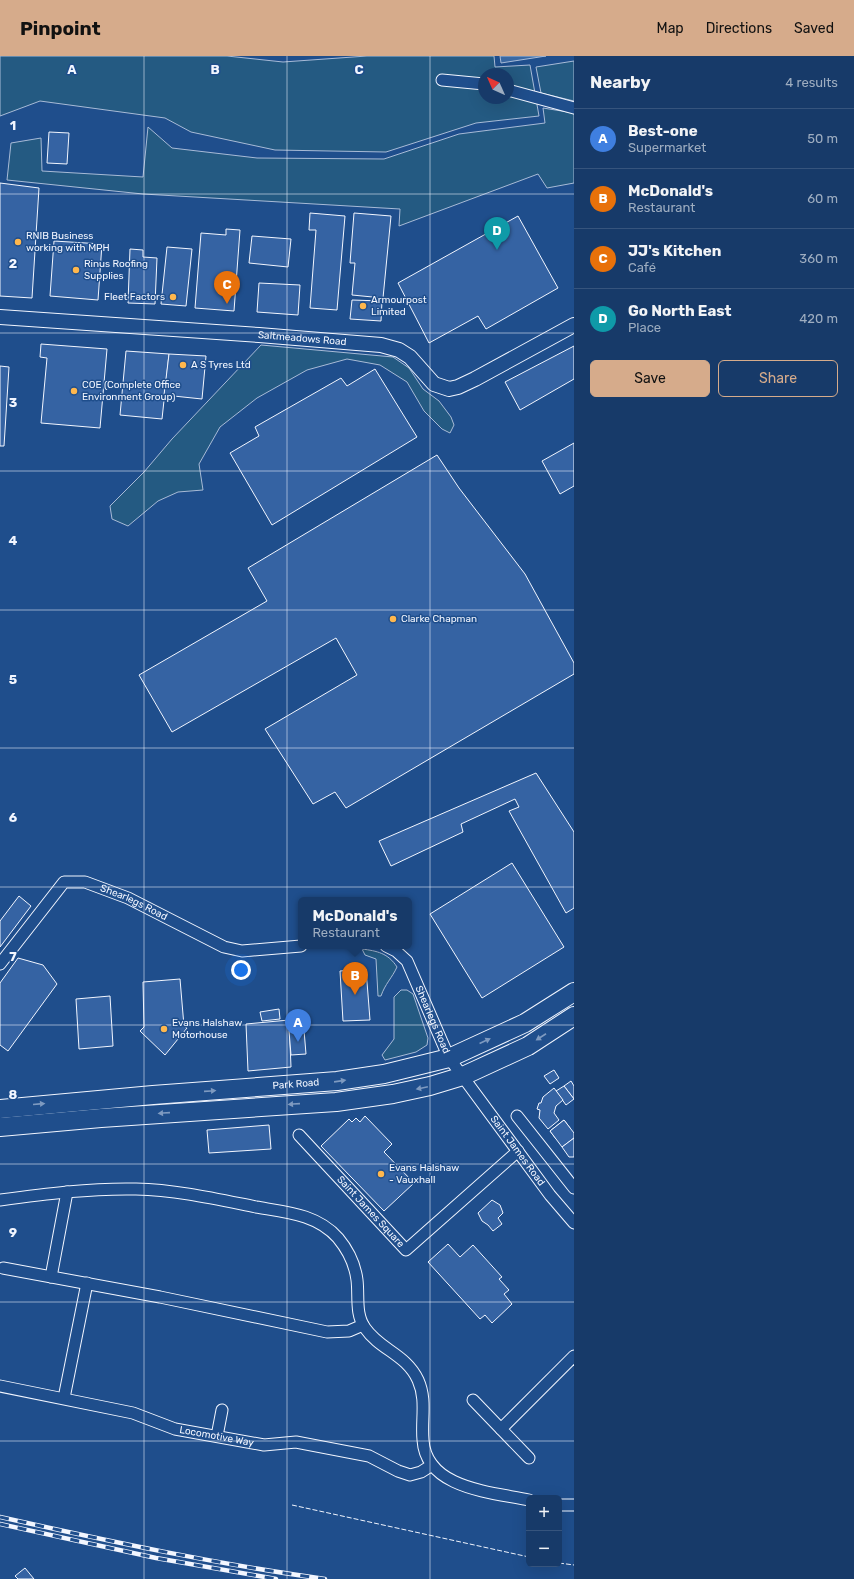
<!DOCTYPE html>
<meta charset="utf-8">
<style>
:root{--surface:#173a69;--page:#244571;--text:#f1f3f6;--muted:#9eadc0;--line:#36547d;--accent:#d6ab8b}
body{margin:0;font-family:Rubik,sans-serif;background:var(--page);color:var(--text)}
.controls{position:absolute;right:12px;bottom:12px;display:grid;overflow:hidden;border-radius:6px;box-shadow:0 4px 16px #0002}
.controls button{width:36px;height:36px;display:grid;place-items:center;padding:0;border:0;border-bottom:1px solid var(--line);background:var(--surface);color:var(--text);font:20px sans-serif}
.compass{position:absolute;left:478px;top:12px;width:36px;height:36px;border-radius:50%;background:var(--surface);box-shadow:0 4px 16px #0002;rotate:315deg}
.you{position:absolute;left:241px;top:914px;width:14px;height:14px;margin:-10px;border:3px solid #fff;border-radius:50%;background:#1a73e8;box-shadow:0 0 0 6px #1a73e833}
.badge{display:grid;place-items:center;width:26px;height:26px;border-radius:50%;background:var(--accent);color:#fff;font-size:13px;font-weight:700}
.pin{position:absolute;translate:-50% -33px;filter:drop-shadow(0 1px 2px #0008)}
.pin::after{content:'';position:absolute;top:21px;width:14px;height:12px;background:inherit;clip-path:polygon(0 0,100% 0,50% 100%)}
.popup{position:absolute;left:298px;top:841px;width:114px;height:52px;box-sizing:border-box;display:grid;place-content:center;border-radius:6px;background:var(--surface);filter:drop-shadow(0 1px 3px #0005);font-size:13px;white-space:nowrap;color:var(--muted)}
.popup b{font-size:15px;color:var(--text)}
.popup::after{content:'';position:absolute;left:50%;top:100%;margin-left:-8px;border:8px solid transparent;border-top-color:var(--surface)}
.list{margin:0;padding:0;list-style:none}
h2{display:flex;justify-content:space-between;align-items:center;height:52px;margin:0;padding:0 16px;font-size:17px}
h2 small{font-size:13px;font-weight:400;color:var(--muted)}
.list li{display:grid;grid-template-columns:26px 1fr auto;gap:12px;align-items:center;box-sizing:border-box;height:60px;padding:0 16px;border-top:1px solid var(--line)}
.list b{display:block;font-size:15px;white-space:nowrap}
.list p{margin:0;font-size:13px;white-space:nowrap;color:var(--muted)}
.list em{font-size:13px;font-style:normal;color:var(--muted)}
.actions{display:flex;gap:8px;padding:12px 16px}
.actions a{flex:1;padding:9px 0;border:1px solid var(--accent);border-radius:6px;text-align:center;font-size:14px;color:var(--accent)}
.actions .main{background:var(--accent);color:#111}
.map{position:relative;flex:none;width:574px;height:1523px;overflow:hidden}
header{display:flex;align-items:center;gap:24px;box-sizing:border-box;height:56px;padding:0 20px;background:var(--accent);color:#111}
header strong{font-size:19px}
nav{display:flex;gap:22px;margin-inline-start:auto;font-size:14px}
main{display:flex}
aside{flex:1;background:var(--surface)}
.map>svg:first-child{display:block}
.green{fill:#245a82;stroke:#a8bbd7;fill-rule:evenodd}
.water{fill:#3b69a3;stroke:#a8bbd7}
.building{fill:#3563a3;stroke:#f2f6ff}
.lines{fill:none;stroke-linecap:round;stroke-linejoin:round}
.minor-casing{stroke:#f2f6ff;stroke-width:13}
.tertiary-casing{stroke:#f2f6ff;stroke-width:16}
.trunk-casing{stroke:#f2f6ff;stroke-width:20}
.minor{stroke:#1f4e8c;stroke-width:11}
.tertiary{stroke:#1f4e8c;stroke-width:14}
.trunk{stroke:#1f4e8c;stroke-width:18}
.rail-casing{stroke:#f2f6ff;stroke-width:4.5}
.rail{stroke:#1f4e8c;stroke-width:3;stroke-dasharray:9;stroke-linecap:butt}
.fence{stroke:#f2f6ff;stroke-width:1;stroke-dasharray:5 2;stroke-linecap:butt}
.oneway{fill:#7e9ac0}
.grid{fill:none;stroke:#f2f6ff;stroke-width:1;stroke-opacity:0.55}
.poi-dot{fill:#ffb74d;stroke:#1f4e8c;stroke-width:1.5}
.labels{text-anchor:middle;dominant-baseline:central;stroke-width:3;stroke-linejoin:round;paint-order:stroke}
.poi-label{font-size:10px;fill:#f2f6ff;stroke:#1f4e8c;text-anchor:start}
.street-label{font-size:10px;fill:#f2f6ff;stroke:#1f4e8c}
.grid-label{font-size:13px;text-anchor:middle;font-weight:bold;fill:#f2f6ff;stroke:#1f4e8c;stroke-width:3;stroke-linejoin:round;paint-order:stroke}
</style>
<header>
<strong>Pinpoint</strong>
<nav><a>Map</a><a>Directions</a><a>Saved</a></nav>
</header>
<main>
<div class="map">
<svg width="574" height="1523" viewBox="0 0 574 1523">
<rect width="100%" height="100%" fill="#1f4e8c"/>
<g class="green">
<path d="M0,0H227L283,6L367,0H494L495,11L530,9L539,60L476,67L386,96L275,94L191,76L165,62L40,45L0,60ZM484,18H508V42H484Z"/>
<path d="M574,5V45L541,37L536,11Z"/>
<path d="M543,52L574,57V127L547,132L538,118L399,170L400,153L143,138L7,124L11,87L41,82L42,115L143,121L148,71L172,92L257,102L384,103L459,78L545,67Z"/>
<path d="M261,289L393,301L409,312L423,333L439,345L451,361L454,369L450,377L442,373L424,355L407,326L380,309L347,303L307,314L257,342L220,371L199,408L203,434L178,436L158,445L128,470L112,463L110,450L144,416L172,383Z"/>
<path d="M362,893C377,895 388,897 397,911C392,922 385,928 381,940H378L376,903L365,899Z"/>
<path d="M401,934H407L413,938L428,982L427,989L416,996L385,1004L382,999L394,983V941Z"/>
</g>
<path class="water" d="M500,0H546L501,7Z"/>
<g class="building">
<path d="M49,76L69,77L67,108L47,107Z"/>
<path d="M0,127L39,132L32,242L0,240Z"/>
<path d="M310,157L345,160L337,254L310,252L316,174H309Z"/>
<path d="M354,157L391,160L383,242L352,239L355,207H350Z"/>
<path d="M518,160L558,232L486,273L478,260L429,287L398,227Z"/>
<path d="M226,173L240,174L234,255L195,252L201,177L226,179Z"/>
<path d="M252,180L291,183L288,211L249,207Z"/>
<path d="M54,185L102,188L98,244L50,240Z"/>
<path d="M167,191L192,193L186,250L161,248Z"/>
<path d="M130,193L143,194V201L157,202L155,248L128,247Z"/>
<path d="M259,227L300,229L298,259L257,256Z"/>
<path d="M352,244L382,245L381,265L350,263Z"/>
<path d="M41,288L107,293L100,372L41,367L47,302L40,301Z"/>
<path d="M574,290V323L520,354L505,326Z"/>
<path d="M126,295L169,298L162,363L120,359Z"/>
<path d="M169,298L206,300L202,343L164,339Z"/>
<path d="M0,310L9,311L4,390H0Z"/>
<path d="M375,313L417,381L272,469L230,397L259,380L255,371L341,322L347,330Z"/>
<path d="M574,387V430L560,438L542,405Z"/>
<path d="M437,399L459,432L525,518L574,607V618L346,752L335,736L313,748L265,673L357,619L336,582L172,676L139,619L267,545L248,512Z"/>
<path d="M536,717L574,776V852L566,857L509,755L519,751L515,743L461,768L463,776L391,810L379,785Z"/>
<path d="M512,807L564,891L482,942L430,858Z"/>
<path d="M19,840L31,850L0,891V865Z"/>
<path d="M18,902L43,909L57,928L8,995L0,989V927Z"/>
<path d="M366,913L370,964L343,965L340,915Z"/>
<path d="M180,923L184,970L187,972L165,999L140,975L144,971L143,926Z"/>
<path d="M110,940L113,990L79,993L76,943Z"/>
<path d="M279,953L280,963L262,965L260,956Z"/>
<path d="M289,964L291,1011L248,1015L246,968Z"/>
<path d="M304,974L306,998L291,999L289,975Z"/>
<path d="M554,1014L559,1022L550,1028L544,1020Z"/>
<path d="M571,1025L574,1030V1043L564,1030Z"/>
<path d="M564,1030L574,1043L566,1049L556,1035Z"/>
<path d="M554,1032L563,1044L556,1050L554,1057L559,1064L548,1073L539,1062L540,1054L537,1053L539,1047H541L543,1041Z"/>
<path d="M365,1060L392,1088L384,1096L414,1127L384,1155L321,1090L349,1063L352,1066L356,1062L360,1066Z"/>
<path d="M564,1064L570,1072L556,1083L550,1075Z"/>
<path d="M564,1064L574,1077V1082L562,1091L550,1075Z"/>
<path d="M269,1069L271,1093L209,1097L207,1074Z"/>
<path d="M574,1082V1101H569L562,1091Z"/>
<path d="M492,1144L500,1149L503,1157L498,1162L502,1168L493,1175L488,1169L482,1165L478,1157Z"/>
<path d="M448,1188L460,1201L473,1189L502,1221L499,1223L509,1234L504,1238L512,1248L492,1267L485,1259L480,1263L428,1206Z"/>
<path d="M25,1512L34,1523H18L15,1520Z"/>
</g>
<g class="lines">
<defs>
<g id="minor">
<path d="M442,24L484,28"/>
<path d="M508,34L574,52"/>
<path id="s1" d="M386,890L396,895L407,905L449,1002L550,1139L574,1167"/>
<path id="s2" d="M0,908L64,826H85L128,842L224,891L242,895L301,890"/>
<path d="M517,1060L574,1132"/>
<path id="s3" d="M299,1079L406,1194L518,1095"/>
<path d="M0,1144C44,1138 91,1132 136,1133C177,1134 216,1143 256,1151C285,1156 317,1158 338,1182C348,1194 355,1208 357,1224C359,1240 355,1258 365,1272C380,1294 406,1298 418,1324C427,1344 421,1363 423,1384C426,1433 492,1436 529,1444"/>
<path d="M3,1212L160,1241L327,1276L349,1275L363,1269"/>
<path d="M51,1221L67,1136"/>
<path id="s4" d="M0,1330L133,1357L175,1373L264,1389L296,1386L369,1400L398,1415L410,1419L421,1416L432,1409"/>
<path d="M64,1342L87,1227"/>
<path d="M473,1344L529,1402"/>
<path d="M501,1373L574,1300"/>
<path d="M217,1380L222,1354"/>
<path d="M559,1449H574"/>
</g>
<g id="tertiary">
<path id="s5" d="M0,261L259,279L381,289L399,294L410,301L434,328L449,333L458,331L475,323L574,269"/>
</g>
<g id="trunk">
<path id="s6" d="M0,1053L153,1039L337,1025L384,1018L449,1002L525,967L574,936"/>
<path d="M0,1071L101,1062L336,1046L393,1038L430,1030L463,1020L528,990L574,960"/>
</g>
</defs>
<use href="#minor" class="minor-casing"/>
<use href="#tertiary" class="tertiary-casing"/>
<use href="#trunk" class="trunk-casing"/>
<use href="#minor" class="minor"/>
<use href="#tertiary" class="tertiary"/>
<use href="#trunk" class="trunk"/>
<defs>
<g id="rail">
<path d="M0,1461C108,1485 216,1508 325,1523"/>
<path d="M0,1468L156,1502L276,1523"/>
</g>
</defs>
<use href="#rail" class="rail-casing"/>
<use href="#rail" class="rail"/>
<g class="fence">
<path d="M292,1449L529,1501"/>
<path d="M559,1507L574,1509"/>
</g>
</g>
<defs><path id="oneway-solid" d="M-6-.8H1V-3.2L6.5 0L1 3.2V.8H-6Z"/></defs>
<g class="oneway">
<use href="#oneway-solid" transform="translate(541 981) rotate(147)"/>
<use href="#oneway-solid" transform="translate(485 985) rotate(-25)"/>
<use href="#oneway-solid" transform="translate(340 1025) rotate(-8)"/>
<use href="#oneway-solid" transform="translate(422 1032) rotate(168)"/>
<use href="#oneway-solid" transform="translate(210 1035) rotate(-4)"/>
<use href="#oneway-solid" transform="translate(39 1048) rotate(-5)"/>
<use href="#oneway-solid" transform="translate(294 1048) rotate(176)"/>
<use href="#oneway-solid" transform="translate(164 1057) rotate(176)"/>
</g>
<path class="grid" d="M144,0V1523M287,0V1523M430,0V1523M0,138H574M0,277H574M0,415H574M0,554H574M0,692H574M0,831H574M0,969H574M0,1108H574M0,1246H574M0,1385H574"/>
<g class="poi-dot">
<circle cx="18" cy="186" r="4"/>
<circle cx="76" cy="214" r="4"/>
<circle cx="173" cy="241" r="4"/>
<circle cx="363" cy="250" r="4"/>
<circle cx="183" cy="309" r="4"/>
<circle cx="74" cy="335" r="4"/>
<circle cx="393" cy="563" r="4"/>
<circle cx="164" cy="973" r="4"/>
<circle cx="381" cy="1118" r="4"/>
</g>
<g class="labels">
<g class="poi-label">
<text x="26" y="180">RNIB Business<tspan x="26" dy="12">working with MPH</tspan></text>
<text x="84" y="208">Rinus Roofing<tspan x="84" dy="12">Supplies</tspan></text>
<text x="165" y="241" text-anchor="end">Fleet Factors</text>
<text x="371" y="244">Armourpost<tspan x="371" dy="12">Limited</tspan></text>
<text x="191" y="309">A S Tyres Ltd</text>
<text x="82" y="329">COE (Complete Office<tspan x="82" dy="12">Environment Group)</tspan></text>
<text x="401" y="563">Clarke Chapman</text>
<text x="172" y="967">Evans Halshaw<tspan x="172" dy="12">Motorhouse</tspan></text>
<text x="389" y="1112">Evans Halshaw<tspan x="389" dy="12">- Vauxhall</tspan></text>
</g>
<g class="street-label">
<text stroke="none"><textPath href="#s5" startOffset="303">Saltmeadows Road</textPath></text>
<text stroke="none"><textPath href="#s2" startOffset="178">Shearlegs Road</textPath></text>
<text stroke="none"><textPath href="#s1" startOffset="90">Shearlegs Road</textPath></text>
<text stroke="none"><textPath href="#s6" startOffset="297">Park Road</textPath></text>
<text stroke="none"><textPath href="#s1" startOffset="247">Saint James Road</textPath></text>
<text stroke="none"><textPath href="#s3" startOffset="105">Saint James Square</textPath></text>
<text stroke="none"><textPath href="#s4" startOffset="223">Locomotive Way</textPath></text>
</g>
</g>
<g class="grid-label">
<text x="72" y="18">A</text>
<text x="215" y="18">B</text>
<text x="359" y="18">C</text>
<text x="13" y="74">1</text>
<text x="13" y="212">2</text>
<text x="13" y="351">3</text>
<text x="13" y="489">4</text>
<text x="13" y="628">5</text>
<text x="13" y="766">6</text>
<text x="13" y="905">7</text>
<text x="13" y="1043">8</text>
<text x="13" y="1181">9</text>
</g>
</svg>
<div class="controls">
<button>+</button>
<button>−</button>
</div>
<svg class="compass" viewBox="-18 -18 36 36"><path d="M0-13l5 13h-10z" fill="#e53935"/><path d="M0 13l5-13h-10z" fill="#9eadc0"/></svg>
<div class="you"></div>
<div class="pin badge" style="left:298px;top:986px;background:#3f7fe0">A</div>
<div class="pin badge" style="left:355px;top:939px;background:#e8710a">B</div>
<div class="popup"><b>McDonald's</b>Restaurant</div>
<div class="pin badge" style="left:227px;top:248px;background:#e8710a">C</div>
<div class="pin badge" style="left:497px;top:194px;background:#0f9aa8">D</div>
</div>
<aside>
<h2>Nearby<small>4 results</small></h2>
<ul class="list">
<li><span class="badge" style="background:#3f7fe0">A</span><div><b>Best-one</b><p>Supermarket</p></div><em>50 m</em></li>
<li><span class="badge" style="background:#e8710a">B</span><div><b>McDonald's</b><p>Restaurant</p></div><em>60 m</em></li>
<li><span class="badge" style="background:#e8710a">C</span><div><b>JJ's Kitchen</b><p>Café</p></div><em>360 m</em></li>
<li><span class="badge" style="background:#0f9aa8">D</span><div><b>Go North East</b><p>Place</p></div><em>420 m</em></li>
</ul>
<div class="actions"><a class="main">Save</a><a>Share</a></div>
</aside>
</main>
